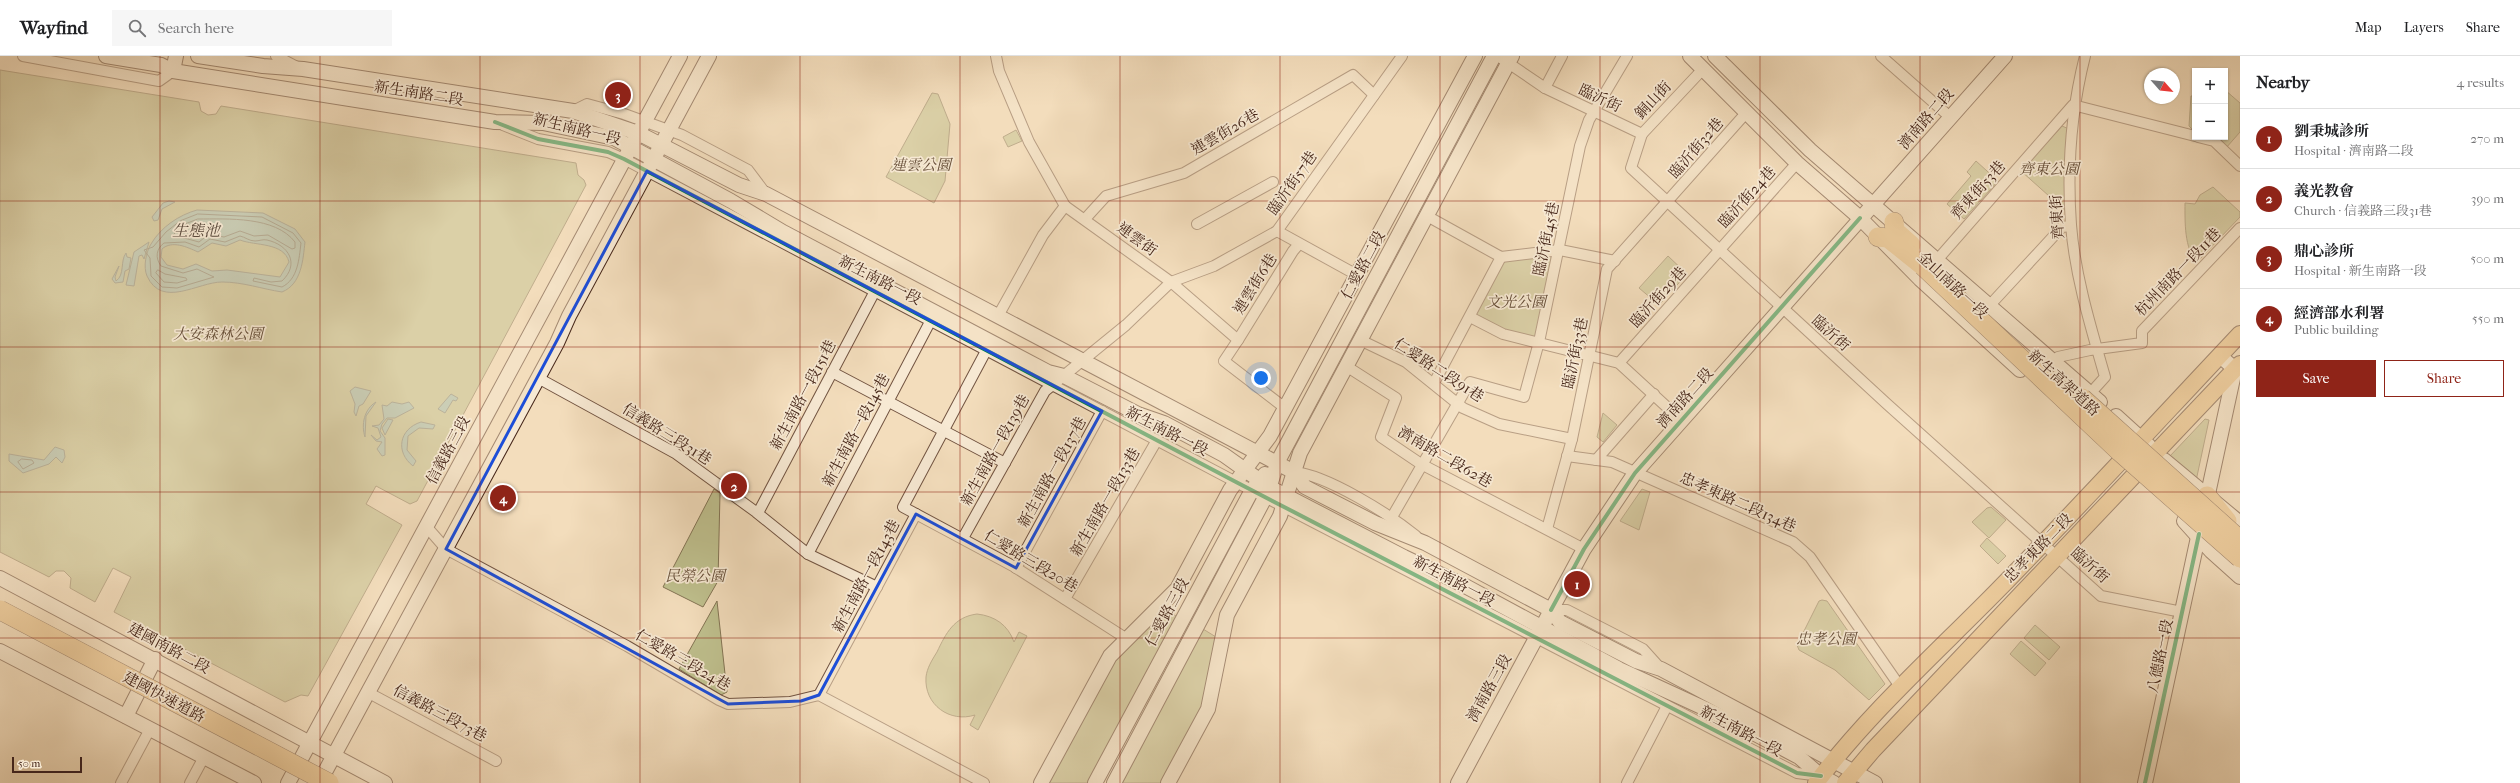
<!DOCTYPE html>
<meta charset="utf-8">
<style>
:root{--surface:#fff;--page:#f6f6f6;--text:#202124;--muted:#757577;--line:#e0e0e0;--accent:#8f2418}
body{margin:0;font-family:"IM FELL French Canon","Noto Serif TC",serif;background:var(--page);color:var(--text)}
.controls{position:absolute;right:12px;top:12px;display:grid;overflow:hidden;border-radius:0px;box-shadow:0 1px 3px #0004}
.controls button{width:36px;height:36px;display:grid;place-items:center;padding:0;border:0;border-bottom:1px solid var(--line);background:var(--surface);color:var(--text);font:20px sans-serif}
.compass{position:absolute;left:2144px;top:12px;width:36px;height:36px;border-radius:50%;background:var(--surface);box-shadow:0 1px 3px #0004;rotate:117deg}
.scale{position:absolute;left:12px;bottom:10px;width:70px;box-sizing:border-box;padding-left:4px;border:2px solid #47271a;border-top:0;font-size:11px;line-height:14px;white-space:nowrap;color:#47271a;-webkit-text-stroke:3px #f7e9d3;paint-order:stroke}
.you{position:absolute;left:1261px;top:322px;width:14px;height:14px;margin:-10px;border:3px solid #fff;border-radius:50%;background:#1a73e8;box-shadow:0 0 0 6px #1a73e833}
.badge{display:grid;place-items:center;width:26px;height:26px;border-radius:50%;background:var(--accent);color:#fff;font-size:13px;font-weight:700}
.pin{position:absolute;translate:-50% -50%;border:2px solid #fff;box-shadow:0 1px 4px #0006}
.list{margin:0;padding:0;list-style:none}
h2{display:flex;justify-content:space-between;align-items:center;height:52px;margin:0;padding:0 16px;font-size:17px}
h2 small{font-size:13px;font-weight:400;color:var(--muted)}
.list li{display:grid;grid-template-columns:26px 1fr auto;gap:12px;align-items:center;box-sizing:border-box;height:60px;padding:0 16px;border-top:1px solid var(--line)}
.list b{display:block;font-size:15px;white-space:nowrap}
.list p{margin:0;font-size:13px;white-space:nowrap;color:var(--muted)}
.list em{font-size:13px;font-style:normal;color:var(--muted)}
.actions{display:flex;gap:8px;padding:12px 16px}
.actions a{flex:1;padding:9px 0;border:1px solid var(--accent);border-radius:0px;text-align:center;font-size:14px;color:var(--accent)}
.actions .main{background:var(--accent);color:#fff}
.icon{flex:none;width:22px;height:22px;fill:none;stroke:currentColor;stroke-width:2;stroke-linecap:round;stroke-linejoin:round}
.map{position:relative;flex:none;width:2240px;height:727px;overflow:hidden}
header{display:flex;align-items:center;gap:24px;box-sizing:border-box;height:56px;padding:0 20px;background:var(--surface);border-bottom:1px solid var(--line)}
header strong{font-size:19px}
nav{display:flex;gap:22px;margin-inline-start:auto;font-size:14px}
.search{width:280px;height:36px;background:var(--page);display:flex;align-items:center;gap:10px;box-sizing:border-box;padding:0 14px;border-radius:0px;color:var(--muted);font-size:15px}
main{display:flex}
aside{flex:1;background:var(--surface)}
.map>svg:first-child{display:block}
.green{fill:#bfc08e;stroke:#837454}
.water{fill:#9bbcaf;stroke:#798073;fill-rule:evenodd}
.lines{fill:none;stroke-linecap:round;stroke-linejoin:round}
.shore{stroke:#717264;stroke-width:1}
.street-casing{stroke:#725442;stroke-width:12}
.secondary-casing{stroke:#47271a;stroke-width:16}
.primary-casing{stroke:#47271a;stroke-width:18}
.highway-casing{stroke:#47271a;stroke-width:20}
.street{stroke:#f7e9d3;stroke-width:10}
.secondary{stroke:#f7e9d3;stroke-width:14}
.primary{stroke:#eabe7e;stroke-width:16}
.highway{stroke:#eabe7e;stroke-width:19}
.highway-bridge-casing{stroke:#47271a;stroke-width:20;stroke-linecap:butt}
.highway-bridge{stroke:#eabe7e;stroke-width:19}
.cycleway-casing{stroke:#f7e9d3;stroke-width:6}
.cycleway{stroke:#00873e;stroke-width:4}
.marked{fill:none;stroke:#1d4ed8;stroke-width:3;stroke-linejoin:round}
.grid{fill:none;stroke:#8f2418;stroke-width:1;stroke-opacity:0.55}
.labels{text-anchor:middle;dominant-baseline:central;stroke-width:3.5;stroke-linejoin:round;paint-order:stroke}
.street-label{font-size:15px;fill:#47271a;stroke:#f7e9d3}
.park-label{font-size:15px;font-style:italic;fill:#654d37;stroke:#f7e9d3}
.water-label{font-size:16px;font-style:italic;fill:#5c4c3f;stroke:#f7e9d3}
</style>
<header>
<strong>Wayfind</strong>
<div class="search"><svg class="icon" aria-label="search" viewBox="0 0 24 24"><circle cx="10" cy="10" r="6"/><path d="M15 15l6 6"/></svg>Search here</div>
<nav><a>Map</a><a>Layers</a><a>Share</a></nav>
</header>
<main>
<div class="map">
<svg width="2240" height="727" viewBox="0 0 2240 727">
<rect width="100%" height="100%" fill="#f3ddbc"/>
<filter id="stains"><feTurbulence type="fractalNoise" baseFrequency=".005" numOctaves="4"/><feColorMatrix values="0 0 0 0 .2 0 0 0 0 .09 0 0 0 0 .02 0 0 0 .5 -.17"/></filter>
<radialGradient id="worn" r=".72"><stop offset=".6" stop-color="#630" stop-opacity="0"/><stop offset="1" stop-color="#630" stop-opacity=".3"/></radialGradient>
<g class="green">
<path d="M0,14L199,46L201,55L208,59L216,58L221,50L576,107L578,119L584,124L586,129L417,445L410,448L376,430L366,448L402,469L308,640L301,639L285,646L114,556L131,521L113,512L95,546L70,532L71,522L64,515H56L49,521L0,496Z"/>
<path d="M2225,34L2240,47V76L2226,92L2212,81H2225Z"/>
<path d="M932,37L938,38L950,68L945,125L934,147L886,121Z"/>
<path d="M2191,40H2195V76L2189,70Z"/>
<path d="M2062,70L2069,73L2068,157L2021,115Z"/>
<path d="M1016,74L1022,85L1008,91L1003,81Z"/>
<path d="M1976,105L1998,125L1964,163L1947,148L1971,120L1967,116Z"/>
<path d="M2213,131L2240,156V161L2197,206C2184,193 2185,165 2185,147L2195,148L2200,139Z"/>
<path d="M1555,199L1537,284L1505,276L1474,261L1504,204Z"/>
<path d="M1668,200L1687,218L1659,249L1639,232Z"/>
<path d="M1603,357L1617,369L1603,386L1597,381Z"/>
<path d="M2205,363L2209,364L2196,425L2170,400Z"/>
<path d="M714,433L720,437L718,525L703,551L663,531Z"/>
<path d="M1642,433L1650,436L1639,474L1620,465Z"/>
<path d="M1991,451L2006,464L1989,482L1972,466L1987,452Z"/>
<path d="M1987,482L2006,500L1998,508L1980,490Z"/>
<path d="M1822,544L1827,545L1885,628L1869,644L1835,614L1799,594L1797,589L1819,545Z"/>
<path d="M717,545L727,636L721,639L679,613Z"/>
<path d="M1165,554L1178,561L1090,727H1048L1111,610Z"/>
<path d="M977,558C995,560 1008,569 1014,586L1019,576L1027,580L978,674L970,669L975,659C950,667 924,649 926,621C927,612 932,604 937,596C946,577 954,561 977,558Z"/>
<path d="M2035,569L2060,591L2049,604L2024,582Z"/>
<path d="M1203,573L1216,581L1203,649L1162,727H1121Z"/>
<path d="M2021,585L2046,607L2035,620L2010,598Z"/>
</g>
<g class="water">
<path d="M169,145L175,146L162,153L158,164L154,165L152,161L163,147Z"/>
<path d="M197,154L263,157L295,173L305,186C303,203 302,228 282,236C262,233 243,226 222,226C198,226 162,253 147,220C143,211 146,196 151,188C161,171 179,159 197,154ZM240,184C255,190 284,186 289,206L280,221L227,214L212,215L196,208L183,213L167,209L161,201L162,193C172,184 187,191 198,196L212,187L226,190Z"/>
<path d="M149,186L144,203L142,199L139,200L134,230L126,229L134,196Z"/>
<path d="M126,197L127,201L131,202L129,213L125,215L123,226L115,227L112,223L119,210L115,221L116,225C125,219 120,205 126,197Z"/>
<path d="M355,331L371,335L363,348L359,350L356,360L354,356L355,348L350,335Z"/>
<path d="M451,338L458,342L456,345L453,344L445,357L438,353Z"/>
<path d="M376,346L366,360L365,381C361,369 364,353 376,346Z"/>
<path d="M392,346L402,348L409,346L414,352L395,362H387L382,368L380,375L385,382V399L382,400L377,393L382,386L376,385L371,379L377,384L381,381L378,372L372,370L379,369L384,363L382,349L387,350Z"/>
<path d="M388,363L393,364L385,379L382,372Z"/>
<path d="M421,366L435,369L433,373L419,372L408,380L407,394L416,405L413,410C395,396 399,373 421,366Z"/>
<path d="M55,391L64,394L65,401L62,407L56,401L49,408L23,417L9,405V398L44,404Z"/>
</g>
<g class="lines">
<g class="shore">
<path d="M198,158L262,161L293,177L301,187C299,203 298,223 282,231L253,225L254,222L271,226L282,225C300,208 289,189 267,184C263,183 259,185 255,185C249,185 245,181 240,180L225,186L210,183L199,191L185,186L164,187C156,193 155,202 161,210L183,217L197,213L214,221L177,232L162,231L151,220L150,202L144,194L153,191L166,176L180,165Z"/>
<path d="M198,163C228,163 275,160 295,186V192L292,193L268,179L254,180L240,175L224,181L209,178L199,186L173,179L183,169Z"/>
<path d="M199,169H205L206,172L198,178L190,175L191,172Z"/>
<path d="M158,214L165,218L186,222L187,224L177,227L164,226L156,217Z"/>
<path d="M22,403L32,404L34,407L23,413L18,406Z"/>
</g>
<defs>
<g id="street">
<path d="M23,0L159,25L173,15"/>
<path d="M276,0L297,11"/>
<path d="M996,0L999,15L1029,86L1065,150L1171,226L1238,284L1224,305L1285,352"/>
<path d="M1498,0L1545,32L1642,78L1631,112L1887,348L2101,540L2182,556"/>
<path d="M1881,0L1950,61"/>
<path d="M2085,0C2071,55 2067,113 2071,169C2075,220 2091,272 2105,321L2086,342"/>
<path d="M1545,32L1562,0"/>
<path d="M573,55L587,48L624,58L682,79L748,114L766,138"/>
<path d="M503,69L538,83L608,96L624,103L1236,426L1797,717L1821,720"/>
<path d="M1642,78L1703,13"/>
<path d="M2198,81L2214,85L2240,110"/>
<path d="M1427,160L1501,201L1560,194L1615,205"/>
<path d="M1085,163L1106,140L1184,117L1353,19L1374,39"/>
<path d="M1197,168L1273,126"/>
<path d="M1277,175L1357,219"/>
<path d="M1938,203L2073,49L2195,80"/>
<path d="M1990,249L2062,171L2071,170"/>
<path d="M998,260L1043,179L1065,150"/>
<path d="M1470,261L1503,278L1619,307L1681,364"/>
<path d="M1238,284L1293,195L1299,188"/>
<path d="M1360,284L1406,306L1463,352L1499,368L1572,383"/>
<path d="M987,293L903,451L1013,510L1127,583"/>
<path d="M2055,305L2058,301L2090,294L2142,287V275L2240,172"/>
<path d="M1619,307L1797,107"/>
<path d="M1346,310L1396,342L1381,381L1421,408L1584,493"/>
<path d="M832,316L1005,407"/>
<path d="M538,322L675,397L756,456L808,498L877,531"/>
<path d="M1434,327L1501,201"/>
<path d="M1567,400L1612,406L1793,486L1810,501L1901,632"/>
<path d="M1596,404L1654,338"/>
<path d="M1294,416C1327,419 1389,458 1416,480"/>
<path d="M758,457L875,235"/>
<path d="M1392,461L1470,326L1524,341L1539,286L1580,90L1589,64L1627,0"/>
<path d="M426,470L446,493L627,590L719,644L728,648L790,646L819,639L984,727"/>
<path d="M1547,473L1572,383L1607,213L1746,57"/>
<path d="M963,482L1045,335L1126,269L1171,226L1214,210L1277,175L1402,0"/>
<path d="M808,498L931,264"/>
<path d="M1016,512L1102,355"/>
<path d="M1065,543L1157,384"/>
<path d="M1551,554H1567L1643,593L1661,613"/>
<path d="M369,637L496,705"/>
<path d="M819,639L916,458"/>
<path d="M121,727L150,673"/>
<path d="M190,727L204,701"/>
<path d="M1627,727L1667,650"/>
</g>
<g id="secondary">
<path d="M106,0L161,9L173,15L495,66L543,67L614,82L731,145L783,176L1048,316L1064,320L1138,358L1164,367L1224,399L1269,431L1404,501L1467,531L1619,613L1721,660L1799,701L1821,720L1834,727"/>
<path d="M198,0L263,10L303,13L573,55L638,77L739,129L766,138L1294,416L1305,431L1375,467L1425,487L1551,554L1560,566L1636,605L1661,613L1875,727"/>
<path d="M1690,0L1797,107L1860,162L1920,223L2020,314"/>
<path d="M1715,0L1810,94L2100,346"/>
<path d="M173,15L176,0"/>
<path d="M2116,360L2149,390"/>
<path d="M2164,404L2240,467"/>
<path d="M2206,447L2235,313L2220,300"/>
<path d="M2184,465L2211,495L2240,521"/>
<path d="M0,522L385,727"/>
<path d="M0,595L254,727"/>
<path d="M126,660L155,603"/>
<path d="M288,727L680,0"/>
<path d="M319,727L557,287L569,260L709,0"/>
<path d="M1041,727L1110,600L1177,533L1230,434L1270,380L1475,0"/>
<path d="M1095,727L1252,434L1265,418"/>
<path d="M1114,727L1268,436L1277,407L1494,0"/>
<path d="M1168,727L1208,653L1227,559L1280,460L1300,397L1512,0"/>
<path d="M1458,727L1584,493L1635,417L2005,0"/>
<path d="M2145,727L2200,472"/>
</g>
<g id="primary">
<path d="M1816,727C1869,657 1936,597 1997,535C2079,451 2159,364 2240,278"/>
<path d="M1845,727L1873,694L2240,308"/>
</g>
<g id="highway">
<path d="M1894,166L1895,175L1911,189"/>
<path d="M1878,181L1888,182L1923,210"/>
<path d="M2207,440L2227,465"/>
</g>
</defs>
<use href="#street" class="street-casing"/>
<use href="#secondary" class="secondary-casing"/>
<use href="#primary" class="primary-casing"/>
<use href="#highway" class="highway-casing"/>
<use href="#street" class="street"/>
<use href="#secondary" class="secondary"/>
<use href="#primary" class="primary"/>
<use href="#highway" class="highway"/>
<defs>
<g id="highway-bridge">
<path d="M1923,210L2120,396L2240,502"/>
<path d="M2082,342L2240,484"/>
<path d="M0,554L329,727"/>
</g>
</defs>
<use href="#highway-bridge" class="highway-bridge-casing"/>
<use href="#highway-bridge" class="highway-bridge"/>
<defs>
<g id="cycleway">
<path d="M495,66L538,83L608,96L624,103L1236,426L1797,717L1821,720"/>
<path d="M1551,554L1584,493L1635,417L1860,162"/>
<path d="M2145,727L2199,478"/>
</g>
</defs>
<use href="#cycleway" class="cycleway-casing"/>
<use href="#cycleway" class="cycleway"/>
</g>
<path d="M0 0H2240V727H0ZM647,115L1102,355L1016,512L916,458L819,639L801,645L728,648L446,493Z" fill="#f3ddbc" fill-opacity=".55" fill-rule="evenodd"/>
<path class="marked" d="M647,115L1102,355L1016,512L916,458L819,639L801,645L728,648L446,493Z"/>
<path class="grid" d="M160,0V727M320,0V727M480,0V727M640,0V727M800,0V727M960,0V727M1120,0V727M1280,0V727M1440,0V727M1600,0V727M1760,0V727M1920,0V727M2080,0V727M0,145H2240M0,291H2240M0,436H2240M0,582H2240"/>
<g class="labels">
<g class="street-label">
<text transform="translate(419 37) rotate(9)">新生南路二段</text>
<text transform="translate(1600 42) rotate(25)">臨沂街</text>
<text transform="translate(1653 44) rotate(-47)">銅山街</text>
<text transform="translate(1926 63) rotate(-49)">濟南路二段</text>
<text transform="translate(577 73) rotate(14)">新生南路一段</text>
<text transform="translate(1225 76) rotate(-30)">連雲街26巷</text>
<text transform="translate(1696 92) rotate(-49)">臨沂街32巷</text>
<text transform="translate(1292 127) rotate(-55)">臨沂街57巷</text>
<text transform="translate(1978 134) rotate(-48)">齊東街53巷</text>
<text transform="translate(1747 141) rotate(-48)">臨沂街24巷</text>
<text transform="translate(2057 161) rotate(-94)">齊東街</text>
<text transform="translate(1137 183) rotate(36)">連雲街</text>
<text transform="translate(1546 183) rotate(-78)">臨沂街45巷</text>
<text transform="translate(1363 209) rotate(-62)">仁愛路二段</text>
<text transform="translate(2178 216) rotate(-46)">杭州南路一段11巷</text>
<text transform="translate(880 224) rotate(27)">新生南路一段</text>
<text transform="translate(1255 228) rotate(-58)">連雲街6巷</text>
<text transform="translate(1953 229) rotate(43)">金山南路一段</text>
<text transform="translate(1658 241) rotate(-48)">臨沂街29巷</text>
<text transform="translate(1831 277) rotate(42)">臨沂街</text>
<text transform="translate(1575 297) rotate(-78)">臨沂街33巷</text>
<text transform="translate(1439 314) rotate(33)">仁愛路二段91巷</text>
<text transform="translate(2064 327) rotate(42)">新生高架道路</text>
<text transform="translate(803 339) rotate(-62)">新生南路一段151巷</text>
<text transform="translate(1685 342) rotate(-48)">濟南路二段</text>
<text transform="translate(856 374) rotate(-62)">新生南路一段145巷</text>
<text transform="translate(1167 375) rotate(27)">新生南路一段</text>
<text transform="translate(667 378) rotate(32)">信義路三段31巷</text>
<text transform="translate(448 394) rotate(-62)">信義路三段</text>
<text transform="translate(995 394) rotate(-61)">新生南路一段139巷</text>
<text transform="translate(1445 401) rotate(30)">濟南路二段62巷</text>
<text transform="translate(1052 416) rotate(-61)">新生南路一段137巷</text>
<text transform="translate(1105 446) rotate(-60)">新生南路一段133巷</text>
<text transform="translate(1738 446) rotate(24)">忠孝東路二段134巷</text>
<text transform="translate(2038 492) rotate(-46)">忠孝東路二段</text>
<text transform="translate(1031 505) rotate(31)">仁愛路三段20巷</text>
<text transform="translate(2090 509) rotate(42)">臨沂街</text>
<text transform="translate(866 520) rotate(-62)">新生南路一段143巷</text>
<text transform="translate(1454 525) rotate(28)">新生南路一段</text>
<text transform="translate(1167 556) rotate(-62)">仁愛路三段</text>
<text transform="translate(169 592) rotate(28)">建國南路二段</text>
<text transform="translate(2160 600) rotate(-78)">八德路一段</text>
<text transform="translate(683 604) rotate(30)">仁愛路三段24巷</text>
<text transform="translate(1489 632) rotate(-61)">濟南路三段</text>
<text transform="translate(164 641) rotate(28)">建國快速道路</text>
<text transform="translate(440 657) rotate(28)">信義路三段73巷</text>
<text transform="translate(1741 675) rotate(28)">新生南路一段</text>
</g>
<g class="park-label">
<text x="921" y="109">連雲公園</text>
<text x="2049" y="113">齊東公園</text>
<text x="1516" y="246">文光公園</text>
<text x="218" y="278">大安森林公園</text>
<text x="695" y="520">民榮公園</text>
<text x="1826" y="583">忠孝公園</text>
</g>
<g class="water-label">
<text x="196" y="174">生態池</text>
</g>
</g>
<rect width="100%" height="100%" filter="url(#stains)"/>
<rect width="100%" height="100%" fill="url(#worn)"/>
</svg>
<div class="controls">
<button>+</button>
<button>−</button>
</div>
<svg class="compass" viewBox="-18 -18 36 36"><path d="M0-13l5 13h-10z" fill="#e53935"/><path d="M0 13l5-13h-10z" fill="#757577"/></svg>
<div class="scale">50 m</div>
<div class="you"></div>
<div class="pin badge" style="left:1577px;top:528px">1</div>
<div class="pin badge" style="left:734px;top:430px">2</div>
<div class="pin badge" style="left:618px;top:39px">3</div>
<div class="pin badge" style="left:503px;top:442px">4</div>
</div>
<aside>
<h2>Nearby<small>4 results</small></h2>
<ul class="list">
<li><span class="badge">1</span><div><b>劉秉城診所</b><p>Hospital · 濟南路二段</p></div><em>270 m</em></li>
<li><span class="badge">2</span><div><b>義光教會</b><p>Church · 信義路三段31巷</p></div><em>390 m</em></li>
<li><span class="badge">3</span><div><b>鼎心診所</b><p>Hospital · 新生南路一段</p></div><em>500 m</em></li>
<li><span class="badge">4</span><div><b>經濟部水利署</b><p>Public building</p></div><em>550 m</em></li>
</ul>
<div class="actions"><a class="main">Save</a><a>Share</a></div>
</aside>
</main>
